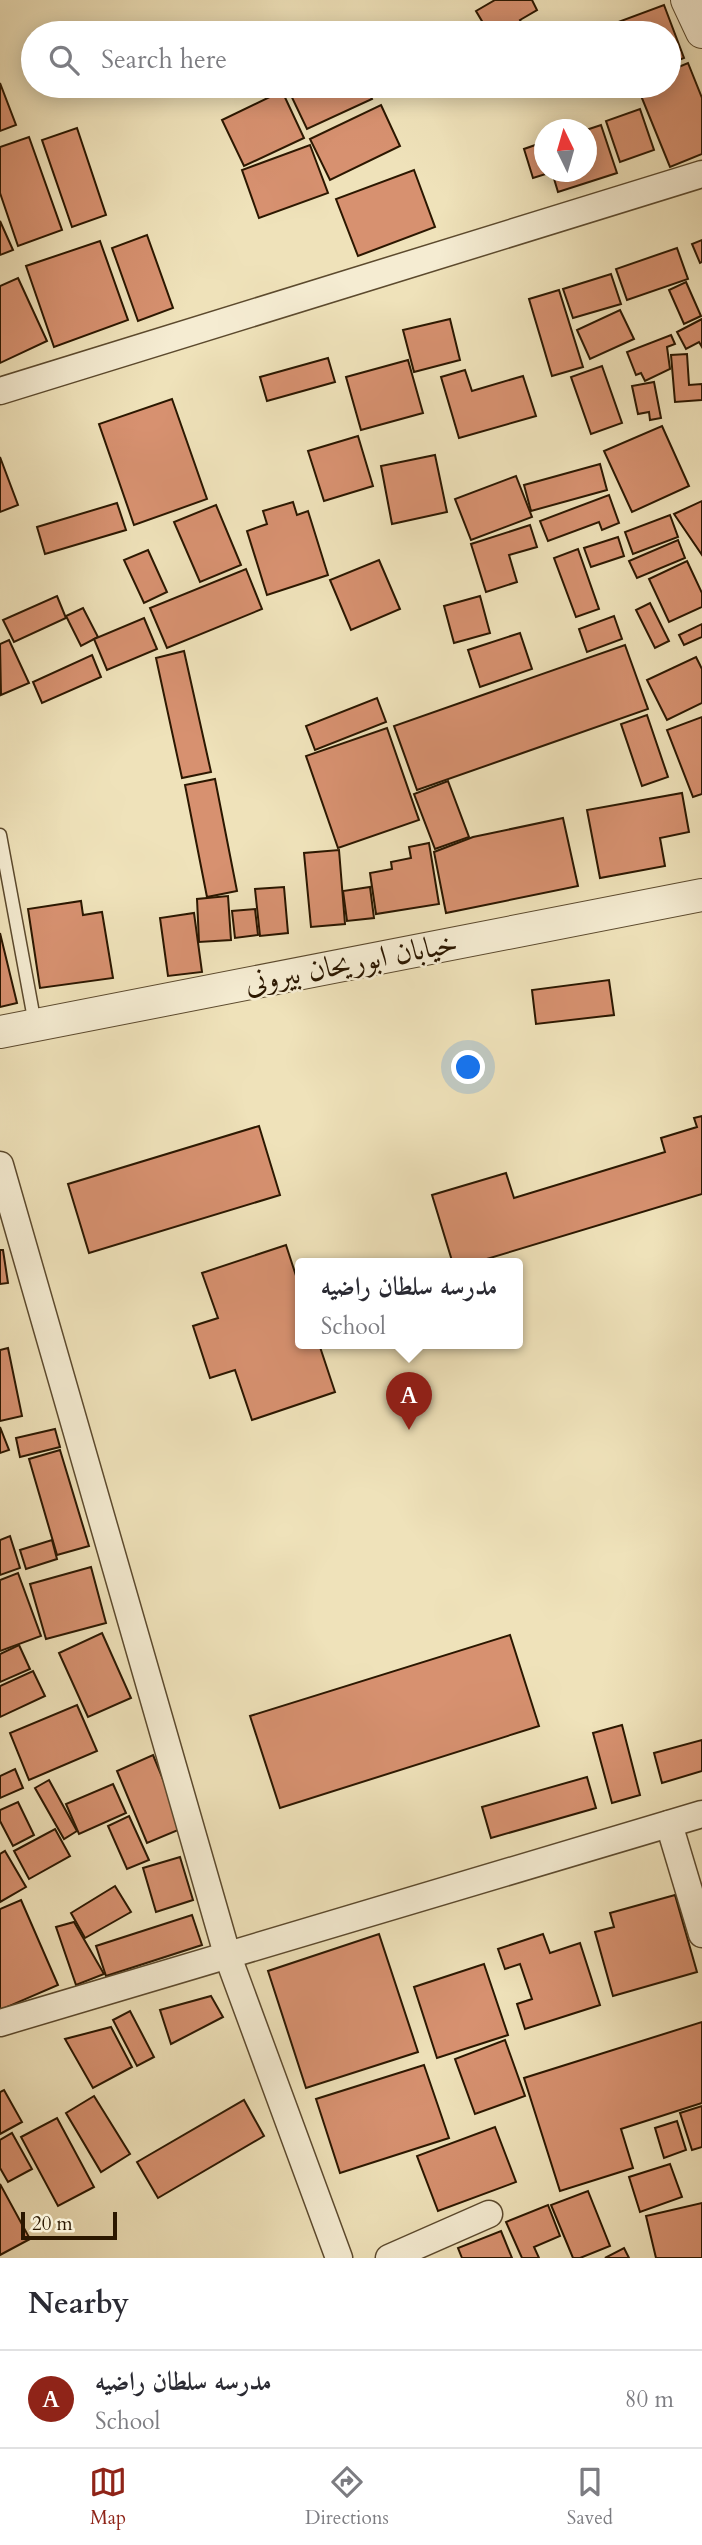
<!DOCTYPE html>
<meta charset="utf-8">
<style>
:root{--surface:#fff;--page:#f2f2f3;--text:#2b2b33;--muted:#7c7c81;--line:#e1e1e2;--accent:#8f2418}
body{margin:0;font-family:Cardo,Amiri,serif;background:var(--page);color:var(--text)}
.compass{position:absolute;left:534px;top:119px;width:63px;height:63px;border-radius:50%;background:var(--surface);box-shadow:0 4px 18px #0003;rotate:355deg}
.scale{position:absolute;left:21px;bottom:18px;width:96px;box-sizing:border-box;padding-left:7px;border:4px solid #2b1700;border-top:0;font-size:19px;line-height:24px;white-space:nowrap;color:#2b1700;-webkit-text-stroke:5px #f5ecd2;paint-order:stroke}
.you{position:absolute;left:469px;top:1068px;width:24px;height:24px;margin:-18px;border:5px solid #fff;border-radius:50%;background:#1a73e8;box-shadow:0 0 0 10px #1a73e833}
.badge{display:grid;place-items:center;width:46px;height:46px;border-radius:50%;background:var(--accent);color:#fff;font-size:23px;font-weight:700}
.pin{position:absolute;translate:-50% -58px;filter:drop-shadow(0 2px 4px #0008)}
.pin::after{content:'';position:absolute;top:37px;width:24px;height:21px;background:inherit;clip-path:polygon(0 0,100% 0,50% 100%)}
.popup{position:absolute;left:295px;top:1258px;width:228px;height:91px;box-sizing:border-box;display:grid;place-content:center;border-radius:7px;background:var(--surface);filter:drop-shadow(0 2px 5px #0005);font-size:23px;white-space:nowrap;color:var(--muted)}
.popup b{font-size:26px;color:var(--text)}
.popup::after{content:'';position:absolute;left:50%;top:100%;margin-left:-14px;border:14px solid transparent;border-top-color:var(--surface)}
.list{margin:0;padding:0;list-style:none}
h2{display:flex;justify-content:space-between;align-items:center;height:91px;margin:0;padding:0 28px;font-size:30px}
h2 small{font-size:23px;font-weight:400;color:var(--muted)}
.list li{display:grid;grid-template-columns:46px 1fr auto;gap:21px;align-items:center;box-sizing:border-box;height:98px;padding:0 28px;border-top:2px solid var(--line)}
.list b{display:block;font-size:26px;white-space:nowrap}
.list p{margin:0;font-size:23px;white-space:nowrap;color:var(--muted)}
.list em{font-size:23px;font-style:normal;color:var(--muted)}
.icon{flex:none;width:38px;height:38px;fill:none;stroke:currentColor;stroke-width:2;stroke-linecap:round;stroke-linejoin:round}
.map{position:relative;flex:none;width:702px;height:2258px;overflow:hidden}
.search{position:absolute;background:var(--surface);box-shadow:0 4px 18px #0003;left:21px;right:21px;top:21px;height:77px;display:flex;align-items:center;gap:18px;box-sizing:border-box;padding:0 24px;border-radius:38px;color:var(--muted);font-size:26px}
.sheet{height:189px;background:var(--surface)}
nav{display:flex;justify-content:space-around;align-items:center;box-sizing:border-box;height:98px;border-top:2px solid var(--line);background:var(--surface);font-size:19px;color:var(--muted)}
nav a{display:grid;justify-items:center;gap:4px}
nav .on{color:var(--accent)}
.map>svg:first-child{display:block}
.building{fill:#d79170;stroke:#2b1700;stroke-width:2}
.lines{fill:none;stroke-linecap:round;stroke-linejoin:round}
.service-casing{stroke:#5c4a2e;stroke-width:15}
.minor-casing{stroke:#5c4a2e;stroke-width:29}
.tertiary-casing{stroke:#5c4a2e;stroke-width:34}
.service{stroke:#f5ecd2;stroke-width:12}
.minor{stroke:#f5ecd2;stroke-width:26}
.tertiary{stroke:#f5ecd2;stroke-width:32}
.labels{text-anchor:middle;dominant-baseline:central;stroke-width:5;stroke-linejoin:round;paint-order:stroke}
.street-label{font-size:30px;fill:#2b1700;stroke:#f5ecd2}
</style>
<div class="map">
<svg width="702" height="2258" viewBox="0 0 702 2258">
<rect width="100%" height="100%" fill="#efe2ba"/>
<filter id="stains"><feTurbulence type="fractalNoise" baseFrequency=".00286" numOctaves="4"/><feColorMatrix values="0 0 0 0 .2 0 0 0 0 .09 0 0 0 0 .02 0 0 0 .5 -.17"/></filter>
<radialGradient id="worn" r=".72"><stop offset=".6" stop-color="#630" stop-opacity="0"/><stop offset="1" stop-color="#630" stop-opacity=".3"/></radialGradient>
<g class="building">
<path d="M495,0H532L537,10L520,20L527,33H489L476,11Z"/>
<path d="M664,5L684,58L669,64V33H613L610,25Z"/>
<path d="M688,63L702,98V154L670,167L637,86H669V71Z"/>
<path d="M0,83L16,125L0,131Z"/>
<path d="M366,86L372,99L307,129L287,87Z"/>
<path d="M516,86H538L523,96Z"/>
<path d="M282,91L304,138L244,166L222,120Z"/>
<path d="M381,105L400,146L330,180L310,139Z"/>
<path d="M640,109L654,150L620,162L606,121Z"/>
<path d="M601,125L617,173L558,192L552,172L533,178L524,149L544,142V172H586V130Z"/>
<path d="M77,128L106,215L72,227L42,140Z"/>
<path d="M29,137L62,230L18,246L0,193V147Z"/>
<path d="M310,145L328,193L259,218L242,170Z"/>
<path d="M414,170L435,227L358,256L336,199Z"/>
<path d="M0,221L13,250L0,255Z"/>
<path d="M147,235L173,308L138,321L112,248Z"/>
<path d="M702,240V262L700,263L692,244Z"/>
<path d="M100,241L128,320L54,347L26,266Z"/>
<path d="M677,248L688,279L627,300L616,269Z"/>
<path d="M611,274L621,304L573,318L563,289Z"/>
<path d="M18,278L47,341L0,363V286Z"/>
<path d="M686,282L701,316L684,324L669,290Z"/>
<path d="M559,290L583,367L552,376L529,299Z"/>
<path d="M620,310L634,339L590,359L577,330Z"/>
<path d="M450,319L460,360L414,372L403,330Z"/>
<path d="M702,319V347L699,342L686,349L677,332Z"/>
<path d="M671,335L675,344L667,347L670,369L645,381L641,373L636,375L627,352Z"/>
<path d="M687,354L689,385L702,384V400L675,402L671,355Z"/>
<path d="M328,358L335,382L267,401L260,377Z"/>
<path d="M408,360L423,413L361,430L346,377Z"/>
<path d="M602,366L622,423L591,434L571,377Z"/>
<path d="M465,370L472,391L523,376L536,416L459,438L441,377Z"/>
<path d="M654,382L661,418L650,420L649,412L638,414L632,386Z"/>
<path d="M172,399L207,499L134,525L99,424Z"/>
<path d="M662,426L689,486L632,512L604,451Z"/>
<path d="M358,436L373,486L324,501L308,451Z"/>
<path d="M435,455L447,512L392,524L381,466Z"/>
<path d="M0,457L18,505L0,512Z"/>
<path d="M600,464L607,490L531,511L524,485Z"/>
<path d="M516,476L532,517L471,540L455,499Z"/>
<path d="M609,495L619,523L602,530L599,522L548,541L540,521Z"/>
<path d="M702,501V555L674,514Z"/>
<path d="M293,502L297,515L308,511L328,575L267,595L247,531L267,524L263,511Z"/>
<path d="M117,503L126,530L45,554L37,527Z"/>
<path d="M216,505L241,565L200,582L174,522Z"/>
<path d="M670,515L678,537L633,554L625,532Z"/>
<path d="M530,525L537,547L509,555L517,582L486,592L471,544Z"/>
<path d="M618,537L624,556L591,567L584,548Z"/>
<path d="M678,540L685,558L637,578L629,561Z"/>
<path d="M578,549L599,609L576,617L554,558Z"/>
<path d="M148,550L167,592L144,603L124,560Z"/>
<path d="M379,560L400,609L351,630L330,580Z"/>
<path d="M687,561L702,593V607L669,622L649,579Z"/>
<path d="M246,569L262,609L167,648L150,608Z"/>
<path d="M57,596L66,618L14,642L3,620Z"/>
<path d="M480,596L490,633L454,643L444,606Z"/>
<path d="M650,603L669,641L655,648L636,610Z"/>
<path d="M83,608L98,637L81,646L66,616Z"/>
<path d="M614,616L622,639L587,652L579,629Z"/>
<path d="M144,618L157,649L107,670L94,639Z"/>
<path d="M702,624V637L684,645L679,635Z"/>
<path d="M520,633L532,669L480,687L468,650Z"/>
<path d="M9,640L29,683L1,695L0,644Z"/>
<path d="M625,645L648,709L417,790L394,726Z"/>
<path d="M184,651L211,772L182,778L156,658Z"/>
<path d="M92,655L101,677L42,703L33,682Z"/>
<path d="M696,657L702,669V703L667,720L647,680Z"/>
<path d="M377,698L386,722L315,750L306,726Z"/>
<path d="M647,715L668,777L642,786L621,724Z"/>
<path d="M702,717V794L693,797L667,730Z"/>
<path d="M387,728L419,820L338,848L306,756Z"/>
<path d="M215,779L237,891L207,897L185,785Z"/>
<path d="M448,781L469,837L435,849L414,794Z"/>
<path d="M682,793L689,832L660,838L665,866L600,878L587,810Z"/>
<path d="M563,818L578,886L446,913L434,852L473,837Z"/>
<path d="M429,843L439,904L376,914L370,873L392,869L391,862L411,858L409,847Z"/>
<path d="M339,850L345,924L311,927L304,853Z"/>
<path d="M284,887L288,933L260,936L255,889Z"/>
<path d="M370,887L374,918L347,921L343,891Z"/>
<path d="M228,896L231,940L199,942L197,899Z"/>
<path d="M81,901L83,915L102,912L113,978L40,988L28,909Z"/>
<path d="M255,909L258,935L235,938L232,911Z"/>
<path d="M194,913L202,972L168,976L160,918Z"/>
<path d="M0,933L17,1003L0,1007Z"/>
<path d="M609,980L614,1015L536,1024L532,990Z"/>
<path d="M702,1116V1194L470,1264H453L432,1195L506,1173L514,1198L665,1152L661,1138L697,1127L694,1118Z"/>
<path d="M259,1126L280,1195L89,1253L68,1184Z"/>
<path d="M286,1245L300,1288V1344H319L335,1392L252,1420L235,1370L210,1378L193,1326L218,1318L202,1273Z"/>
<path d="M0,1250H3L8,1283L0,1284Z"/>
<path d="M8,1348L22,1416L0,1421V1350Z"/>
<path d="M0,1427L9,1450L0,1453Z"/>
<path d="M55,1429L60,1447L20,1457L16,1438Z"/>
<path d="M60,1450L89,1546L57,1555L29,1459Z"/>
<path d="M10,1536L20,1568L0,1575V1540Z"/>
<path d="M52,1540L57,1559L26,1569L20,1550Z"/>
<path d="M91,1567L106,1623L46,1639L30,1584Z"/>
<path d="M18,1573L41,1636L0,1651V1580Z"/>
<path d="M102,1633L131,1698L88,1717L59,1653Z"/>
<path d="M510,1635L539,1726L280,1808L250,1716Z"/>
<path d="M19,1645L30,1669L0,1682V1654Z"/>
<path d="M33,1671L45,1696L0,1717V1686Z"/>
<path d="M77,1705L97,1751L29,1780L10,1733Z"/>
<path d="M622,1725L640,1795L612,1803L593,1733Z"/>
<path d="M702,1740V1771L662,1783L654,1753Z"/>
<path d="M153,1755L183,1828L147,1843L117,1771Z"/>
<path d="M15,1769L23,1788L0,1798V1776Z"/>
<path d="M587,1777L596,1808L491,1838L482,1807Z"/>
<path d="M49,1780L77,1831L64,1839L35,1788Z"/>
<path d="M113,1784L126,1813L79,1834L66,1804Z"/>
<path d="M18,1802L34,1835L13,1846L0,1821V1810Z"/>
<path d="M129,1816L149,1860L127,1869L108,1826Z"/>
<path d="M55,1829L70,1856L29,1879L14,1851Z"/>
<path d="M5,1851L26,1887L0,1902V1854Z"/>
<path d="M180,1857L193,1900L156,1912L143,1868Z"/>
<path d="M115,1886L131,1912L85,1938L71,1913Z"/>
<path d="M675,1895L697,1972L613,1996L595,1932L614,1927L610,1913Z"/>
<path d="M21,1900L58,1985L0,2010V1909Z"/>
<path d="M192,1915L202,1945L106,1976L96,1946Z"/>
<path d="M74,1922L104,1974L76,1985L56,1927Z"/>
<path d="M379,1934L418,2052L306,2088L268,1971Z"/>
<path d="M543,1934L550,1953L580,1943L600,2005L525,2029L517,2004L532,1999L520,1964L505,1969L498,1949Z"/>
<path d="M484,1964L508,2035L437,2058L414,1987Z"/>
<path d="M211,1996L223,2017L171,2044L160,2010Z"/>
<path d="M130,2011L154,2057L137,2066L113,2020Z"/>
<path d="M702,2022V2103L621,2129L633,2168L560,2191L524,2078Z"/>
<path d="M111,2027L132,2067L93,2088L65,2039Z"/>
<path d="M505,2040L525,2096L475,2114L455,2059Z"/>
<path d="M424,2065L449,2138L340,2173L316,2099Z"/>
<path d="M4,2090L22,2122L0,2134V2092Z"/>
<path d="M94,2096L130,2154L101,2172L66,2113Z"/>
<path d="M244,2100L264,2136L158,2198L137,2162Z"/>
<path d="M702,2106V2147L692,2150L680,2113Z"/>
<path d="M57,2118L94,2187L58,2206L21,2137Z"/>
<path d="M677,2121L686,2150L664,2158L655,2128Z"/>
<path d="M495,2127L516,2182L438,2211L417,2156Z"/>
<path d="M12,2133L32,2169L8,2182L0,2168V2140Z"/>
<path d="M670,2164L682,2197L640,2212L629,2177Z"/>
<path d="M0,2184L30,2239L0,2255Z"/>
<path d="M588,2191L610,2246L580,2258H573L551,2205Z"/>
<path d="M702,2203V2258H656L646,2216Z"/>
<path d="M548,2205L560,2236L534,2247L539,2258H522L506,2222Z"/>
<path d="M501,2231L512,2258H462L458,2248Z"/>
<path d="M624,2248L629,2258H605Z"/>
</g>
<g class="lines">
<defs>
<path id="service" d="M0,835L35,1024"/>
<g id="minor">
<path d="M0,391L702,174"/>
<path d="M0,1165L227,1954L339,2258"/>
<path d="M669,1824L702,1934"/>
<path d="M0,2023L702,1814"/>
<path d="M389,2258L489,2214"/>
</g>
<g id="tertiary">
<path d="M687,0L702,32"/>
<path d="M0,1032L702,895"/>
</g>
</defs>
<use href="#service" class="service-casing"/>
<use href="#minor" class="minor-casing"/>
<use href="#tertiary" class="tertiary-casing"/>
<use href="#service" class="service"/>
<use href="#minor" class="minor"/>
<use href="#tertiary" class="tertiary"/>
</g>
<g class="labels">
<g class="street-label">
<text transform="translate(351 963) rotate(-11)">خیابان ابوریحان بیرونی</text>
</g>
</g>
<rect width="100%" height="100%" filter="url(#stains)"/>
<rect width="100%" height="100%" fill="url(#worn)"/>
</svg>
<svg class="compass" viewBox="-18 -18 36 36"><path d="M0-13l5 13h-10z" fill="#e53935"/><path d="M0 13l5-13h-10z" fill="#7c7c81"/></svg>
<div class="scale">20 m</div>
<div class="you"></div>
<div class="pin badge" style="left:409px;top:1430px">A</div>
<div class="popup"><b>مدرسه سلطان راضیه</b>School</div>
<div class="search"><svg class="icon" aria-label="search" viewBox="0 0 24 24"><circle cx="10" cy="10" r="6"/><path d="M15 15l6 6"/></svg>Search here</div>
</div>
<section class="sheet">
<h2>Nearby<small></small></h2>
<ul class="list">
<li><span class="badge">A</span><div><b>مدرسه سلطان راضیه</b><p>School</p></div><em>80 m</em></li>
</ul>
</section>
<nav>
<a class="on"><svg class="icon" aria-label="map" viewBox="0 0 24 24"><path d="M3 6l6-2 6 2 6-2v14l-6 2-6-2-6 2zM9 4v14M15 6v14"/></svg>Map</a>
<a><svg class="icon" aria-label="directions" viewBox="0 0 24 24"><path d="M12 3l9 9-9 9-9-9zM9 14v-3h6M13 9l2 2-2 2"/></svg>Directions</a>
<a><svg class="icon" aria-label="saved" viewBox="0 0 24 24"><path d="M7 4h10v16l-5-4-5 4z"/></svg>Saved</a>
</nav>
